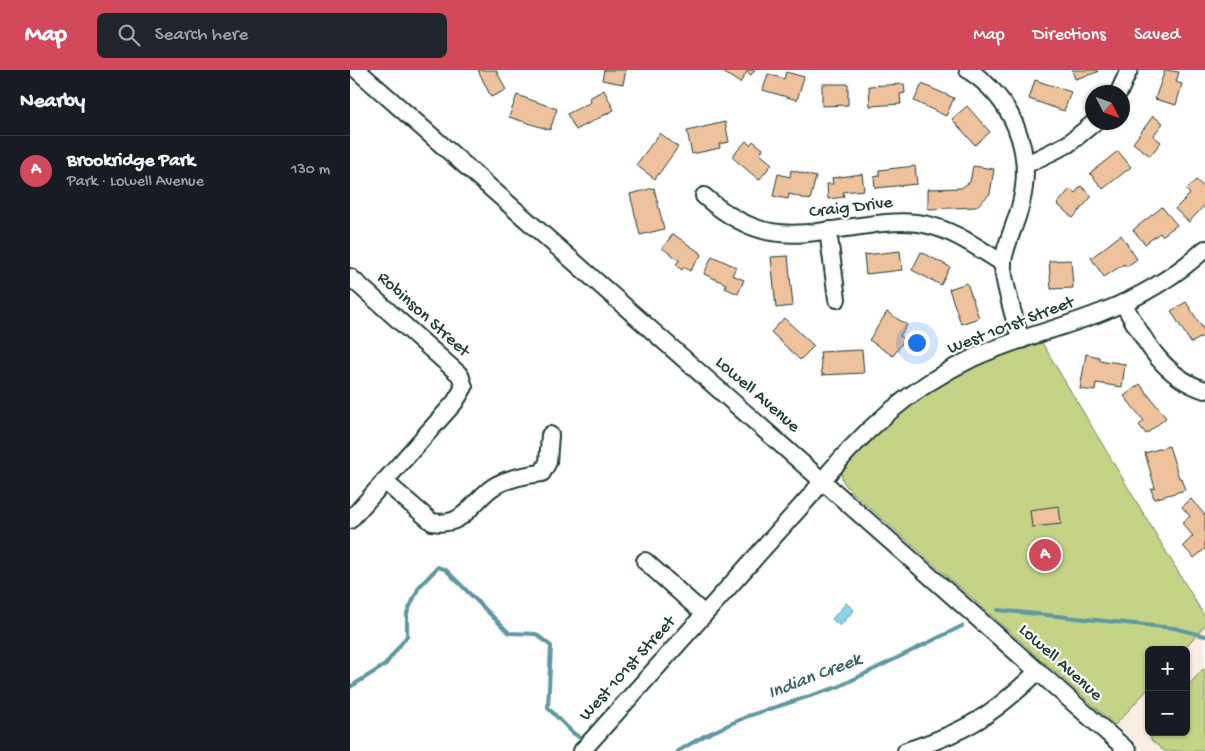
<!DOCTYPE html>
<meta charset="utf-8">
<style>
:root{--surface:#171b24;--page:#20242c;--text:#f1f3f6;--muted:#9ea1a6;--line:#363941;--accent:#d1495b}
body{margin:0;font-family:"Gochi Hand",sans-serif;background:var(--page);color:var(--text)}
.controls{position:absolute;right:15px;bottom:15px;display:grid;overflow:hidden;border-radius:8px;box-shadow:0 1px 4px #0004}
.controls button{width:45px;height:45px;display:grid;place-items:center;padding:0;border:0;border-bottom:1px solid var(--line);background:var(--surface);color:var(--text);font:25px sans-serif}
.compass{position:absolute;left:735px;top:15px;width:45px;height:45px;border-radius:50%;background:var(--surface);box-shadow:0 1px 4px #0004;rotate:132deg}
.you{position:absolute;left:566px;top:272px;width:18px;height:18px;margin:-12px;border:4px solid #fff;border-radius:50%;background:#1a73e8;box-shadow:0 0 0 8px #1a73e833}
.badge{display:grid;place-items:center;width:32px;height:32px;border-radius:50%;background:var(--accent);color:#fff;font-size:16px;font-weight:700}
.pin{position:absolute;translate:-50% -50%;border:2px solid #fff;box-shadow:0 1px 5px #0006}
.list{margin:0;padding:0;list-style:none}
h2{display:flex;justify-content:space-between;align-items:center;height:65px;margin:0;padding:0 20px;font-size:21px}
h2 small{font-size:16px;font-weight:400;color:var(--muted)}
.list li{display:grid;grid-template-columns:32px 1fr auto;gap:15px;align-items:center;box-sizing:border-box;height:70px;padding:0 20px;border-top:1px solid var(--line)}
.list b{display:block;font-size:19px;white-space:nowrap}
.list p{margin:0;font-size:16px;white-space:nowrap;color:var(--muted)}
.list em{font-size:16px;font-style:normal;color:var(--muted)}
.icon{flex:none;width:28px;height:28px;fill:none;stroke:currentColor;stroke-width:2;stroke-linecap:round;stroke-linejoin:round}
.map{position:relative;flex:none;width:855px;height:681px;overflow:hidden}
header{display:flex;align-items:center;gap:30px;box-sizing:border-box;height:70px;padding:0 25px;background:var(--accent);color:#fff}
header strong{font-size:24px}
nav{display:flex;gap:28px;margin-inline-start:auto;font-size:18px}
.search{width:350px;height:45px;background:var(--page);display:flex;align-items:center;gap:12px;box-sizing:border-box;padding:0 18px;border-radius:8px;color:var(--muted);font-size:19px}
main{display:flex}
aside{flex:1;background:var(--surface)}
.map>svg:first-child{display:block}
.built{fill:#faede2}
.green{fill:#c5d387;stroke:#72885e}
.water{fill:#88d4e8;stroke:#5e98a0}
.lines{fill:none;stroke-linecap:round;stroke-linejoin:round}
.stream{stroke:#5e98a0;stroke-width:4}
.building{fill:#eec29d;stroke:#1f3d34}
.minor-casing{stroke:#1f3d34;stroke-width:20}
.minor{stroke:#fff;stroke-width:16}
.labels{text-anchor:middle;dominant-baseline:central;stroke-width:4.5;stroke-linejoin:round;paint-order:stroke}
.street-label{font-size:18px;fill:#1f3d34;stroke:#fff}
.water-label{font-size:19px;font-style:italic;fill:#396361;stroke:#fff}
</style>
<header>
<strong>Map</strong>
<div class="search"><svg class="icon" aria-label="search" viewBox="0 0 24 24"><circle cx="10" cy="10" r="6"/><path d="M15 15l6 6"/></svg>Search here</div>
<nav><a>Map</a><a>Directions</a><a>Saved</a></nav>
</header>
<main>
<aside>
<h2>Nearby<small></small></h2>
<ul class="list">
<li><span class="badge">A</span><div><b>Brookridge Park</b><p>Park · Lowell Avenue</p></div><em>130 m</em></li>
</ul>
</aside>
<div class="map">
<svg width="855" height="681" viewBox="0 0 855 681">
<rect width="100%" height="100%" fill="#fff"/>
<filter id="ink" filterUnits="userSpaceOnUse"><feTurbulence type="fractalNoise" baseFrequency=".02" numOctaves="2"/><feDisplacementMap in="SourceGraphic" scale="10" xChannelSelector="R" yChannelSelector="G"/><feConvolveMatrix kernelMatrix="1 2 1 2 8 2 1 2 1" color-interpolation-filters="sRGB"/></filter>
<g filter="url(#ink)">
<path class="built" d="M855,555V681H795L765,655L799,618V662H836V580H833Z"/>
<g class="green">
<path d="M691,271L855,547V555L833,580H799V618L765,655L502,422C493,413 489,409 493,396C509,380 525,363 542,348C585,311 637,288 691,271Z"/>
<path d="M853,599L855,601V681H814L801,670L800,662H836V618Z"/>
</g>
<path class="water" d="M496,533L504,540L490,556L482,549Z"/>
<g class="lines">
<g class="stream">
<path d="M648,540L824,558L855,566"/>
<path d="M0,617L35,595L57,566V543L69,517L88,497L96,500L159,563L186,564L201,576L198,638L223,663L235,671"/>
<path d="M328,681L354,666L398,646L488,617L612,556"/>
</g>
</g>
<g class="building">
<path d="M128,0H146L156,20L141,27Z"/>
<path d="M254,0H276L273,14L252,10Z"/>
<path d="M370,0H405L401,5L397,2L390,13Z"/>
<path d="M722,0H747L748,2L725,9Z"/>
<path d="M815,0L829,2L826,12L832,14L826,35L805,29Z"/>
<path d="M436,2L454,7L447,30L413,20L418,4L434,9Z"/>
<path d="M685,10L721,22L714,41L679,29Z"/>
<path d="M472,14H498V35L472,36Z"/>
<path d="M554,14L555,23L550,24L551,34L520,36L519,16Z"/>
<path d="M572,14L604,28L596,46L564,31Z"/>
<path d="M254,20L264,40L226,60L217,44L241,32L239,28Z"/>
<path d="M167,25L207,39L200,60L159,47Z"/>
<path d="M617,36L640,62L625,75L602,49Z"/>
<path d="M803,46L813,53L803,66L811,72L800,86L783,73Z"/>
<path d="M375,52L379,72L369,74L370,78L342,84L337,61Z"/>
<path d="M310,63L328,77L305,109L286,95Z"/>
<path d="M396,71L400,75L403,71L413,79L410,84L422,94L409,110L382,87Z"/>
<path d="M768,81L781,97L753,119L740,103Z"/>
<path d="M565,96L567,114L525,118L524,107L529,106V100Z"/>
<path d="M623,96L644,99L640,124L626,137L578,139V119L611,118L620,112Z"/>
<path d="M441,100L466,107L460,130L439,124L438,129L423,126L428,104L440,107Z"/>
<path d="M512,104L514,120L493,122L494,127L478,129L477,114H483L482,108Z"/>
<path d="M846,110L855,118V135L839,152L825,139L840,124L836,120Z"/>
<path d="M731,116L742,126L723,148L707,134L720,119L725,123Z"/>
<path d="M304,118L314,159L290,165L280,124Z"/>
<path d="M812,137L827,155L812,166L810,163L795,174L783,160Z"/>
<path d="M323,164L352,184L340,201L334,197L332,200L326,195L329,190L312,178Z"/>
<path d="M771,165L787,189L776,197L774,194L754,207L741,188Z"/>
<path d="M550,181L552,200L516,204L514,185Z"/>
<path d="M571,182L600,197L591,215L562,200Z"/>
<path d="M362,186L386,197L382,205L394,210L388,224L375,218L376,214L354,204Z"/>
<path d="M438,186L443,236L426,238L421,187Z"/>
<path d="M721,190L723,218L701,219L699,191Z"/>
<path d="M617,213L629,248L611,254L599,219Z"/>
<path d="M836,232L855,262V265L841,273L821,241Z"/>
<path d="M537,242L557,255L550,266L555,269L543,286L519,270Z"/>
<path d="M434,248L464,276L450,290L421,262Z"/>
<path d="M512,280L514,303L472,305L470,282Z"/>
<path d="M736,284L749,287V290L775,294L772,317L746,313L745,321L730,319Z"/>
<path d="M790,314L816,348L796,364L789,355L794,351L774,326Z"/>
<path d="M819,376L829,408H831L835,420L804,429L801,419L805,418L795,383Z"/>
<path d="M841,429L855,445V479L844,488L833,476L843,466L832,453L840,446L832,437Z"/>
<path d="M709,436L711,454L682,457L680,440Z"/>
</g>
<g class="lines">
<defs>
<g id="minor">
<path d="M7,0L778,681"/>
<path d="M618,0C663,29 684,81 671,133C667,152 656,172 653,191C651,204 666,255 671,270"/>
<path d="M769,22L779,0"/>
<path d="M675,95L718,74L745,52"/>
<path d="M354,126C414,178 447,164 518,155C538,152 559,150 578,155C605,161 629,179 653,193"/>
<path d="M478,160L487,229"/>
<path d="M0,207L110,305L114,317L105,332L0,450"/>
<path d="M773,233C793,269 813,307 855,320"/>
<path d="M34,411L82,452C115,457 120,433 143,417C157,408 175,405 192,403L198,392L200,365"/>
<path d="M295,491L354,544"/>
<path d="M232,681L462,424C506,366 557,319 623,288C664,269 709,259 752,242C788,228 826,206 855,179"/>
<path d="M556,681C616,662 643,645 688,601"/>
</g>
</defs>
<use href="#minor" class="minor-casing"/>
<use href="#minor" class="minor"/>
</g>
</g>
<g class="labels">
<g class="street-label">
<text transform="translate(501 138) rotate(-7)">Craig Drive</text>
<text transform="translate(73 245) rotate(42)">Robinson Street</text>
<text transform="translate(661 256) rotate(-21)">West 101st Street</text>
<text transform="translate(407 325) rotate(41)">Lowell Avenue</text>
<text transform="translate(710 593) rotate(42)">Lowell Avenue</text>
<text transform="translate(278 599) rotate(-48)">West 101st Street</text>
</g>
<g class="water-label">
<text transform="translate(465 607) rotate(-21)">Indian Creek</text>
</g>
</g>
</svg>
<div class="controls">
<button>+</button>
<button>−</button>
</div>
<svg class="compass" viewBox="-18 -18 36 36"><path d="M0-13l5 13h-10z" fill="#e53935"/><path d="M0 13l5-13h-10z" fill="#9ea1a6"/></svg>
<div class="you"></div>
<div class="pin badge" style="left:695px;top:485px">A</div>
</div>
</main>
